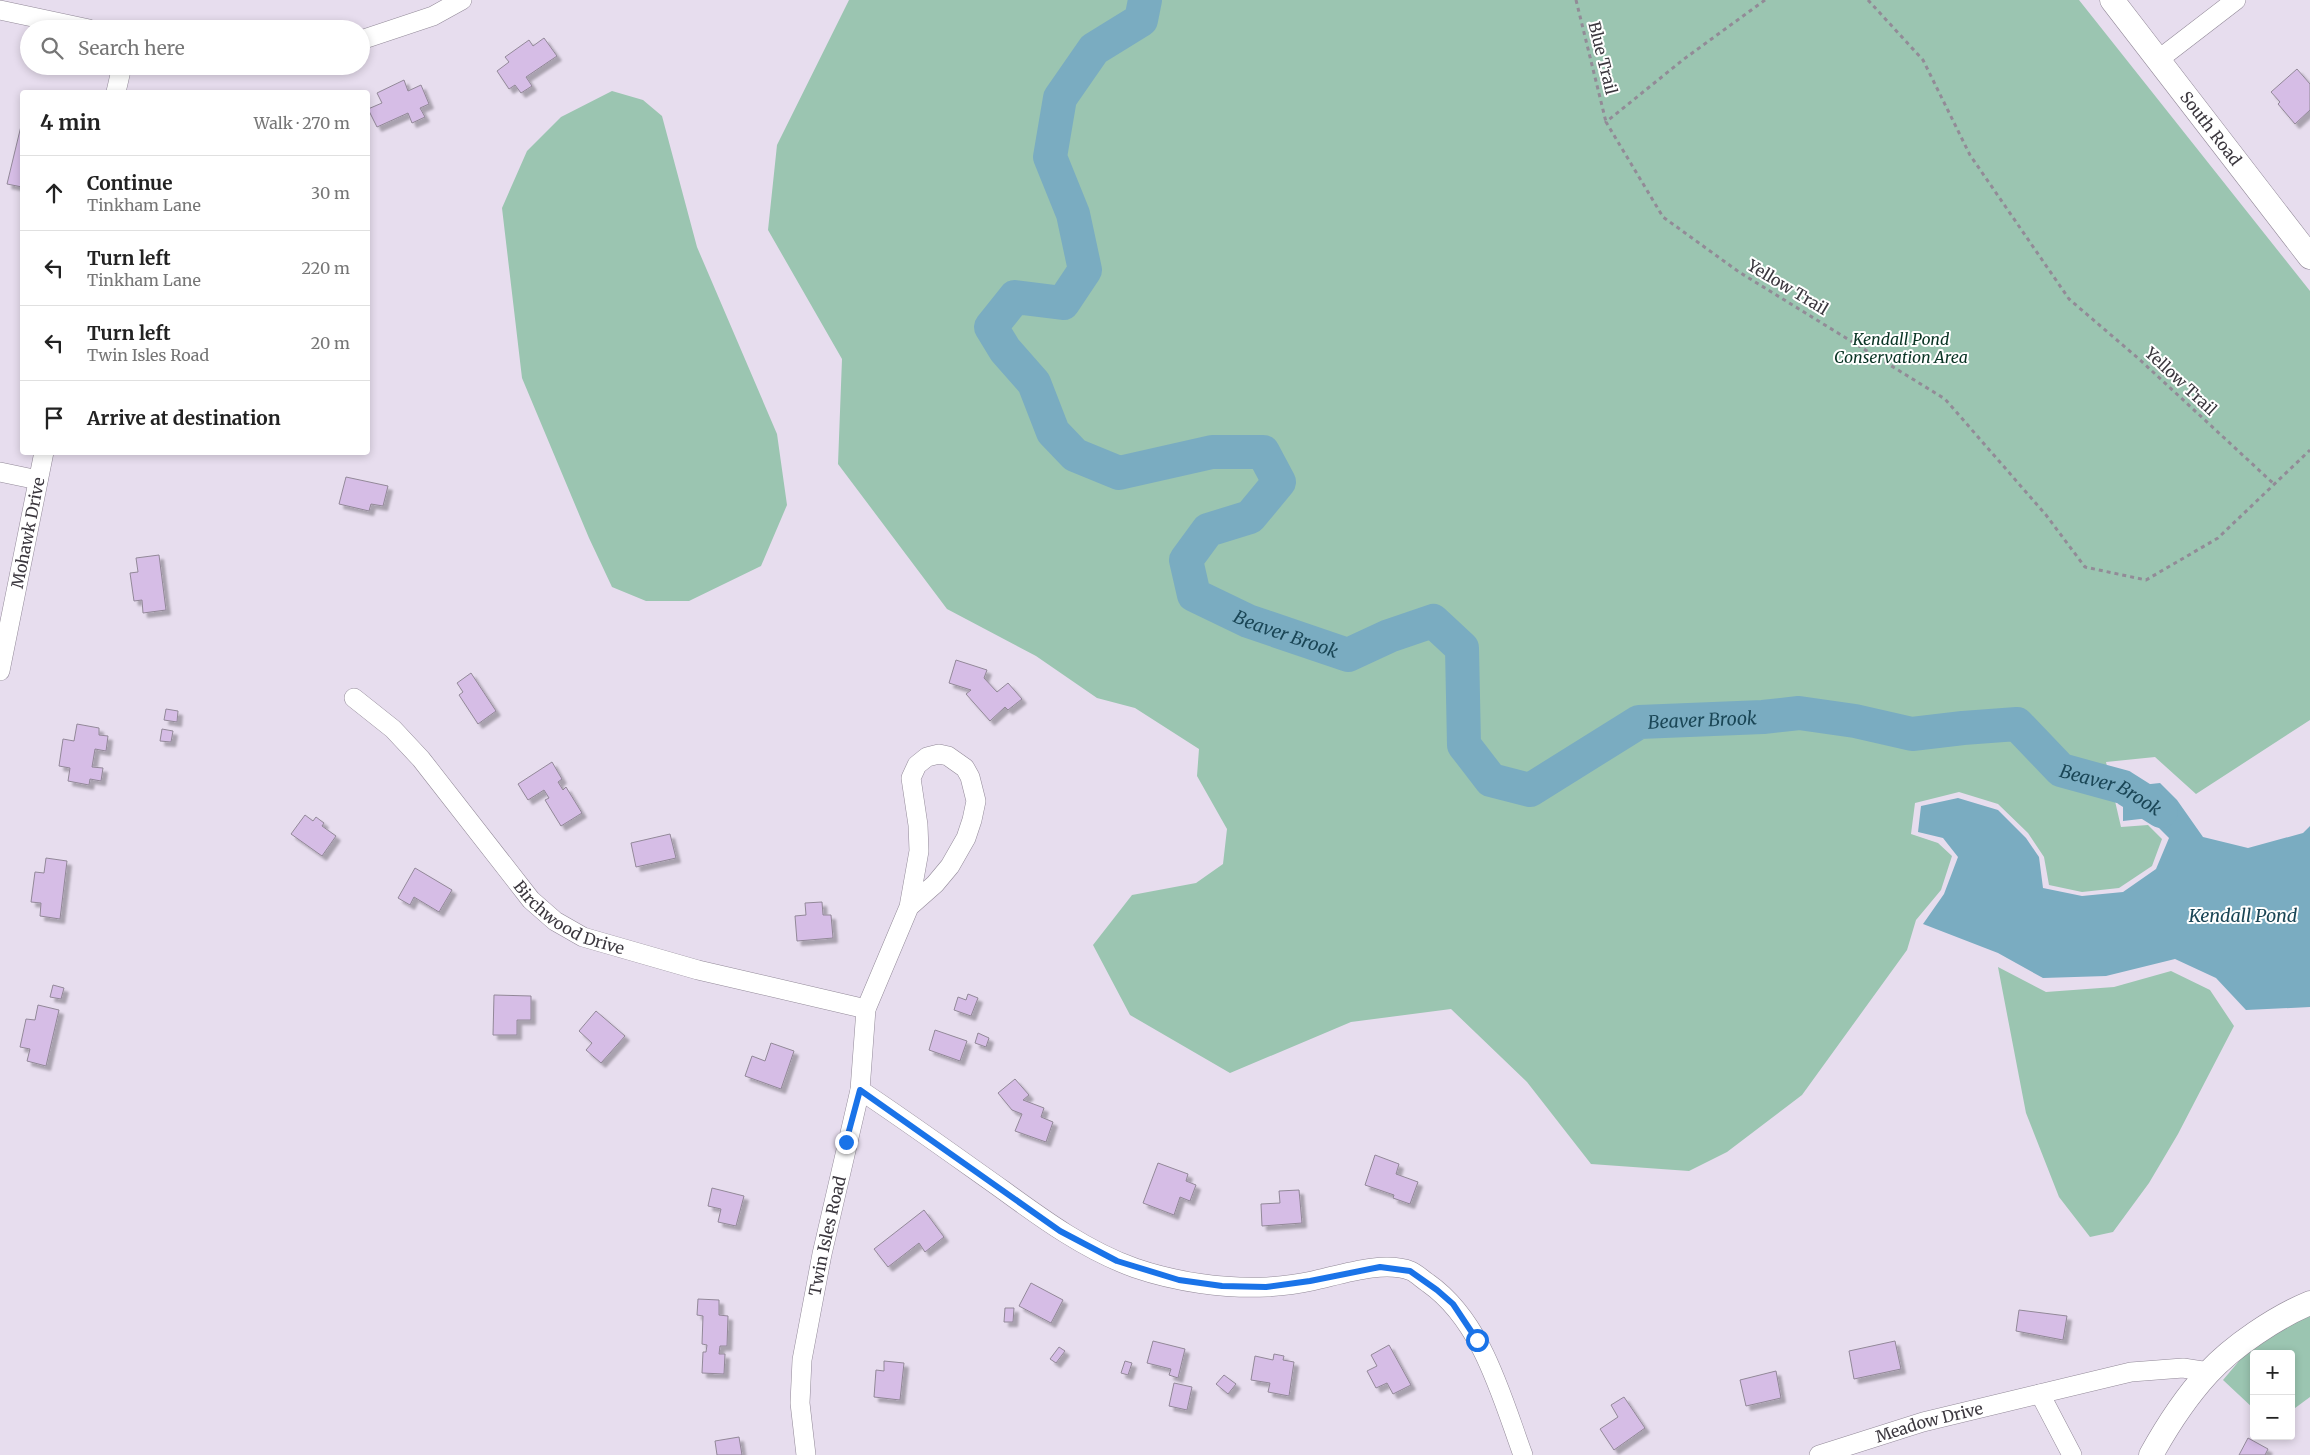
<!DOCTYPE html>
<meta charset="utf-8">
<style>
:root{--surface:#fff;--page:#f2f2f2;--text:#222;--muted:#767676;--line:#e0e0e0}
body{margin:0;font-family:Merriweather,serif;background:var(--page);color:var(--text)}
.controls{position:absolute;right:15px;bottom:15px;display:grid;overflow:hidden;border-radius:5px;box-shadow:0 2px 8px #0003}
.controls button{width:45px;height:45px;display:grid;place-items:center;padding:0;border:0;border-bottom:1px solid var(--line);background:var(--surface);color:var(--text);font:25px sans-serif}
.stop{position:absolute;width:15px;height:15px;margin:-11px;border:4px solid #1a73e8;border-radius:50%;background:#fff}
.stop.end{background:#1a73e8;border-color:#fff;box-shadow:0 1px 5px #0008}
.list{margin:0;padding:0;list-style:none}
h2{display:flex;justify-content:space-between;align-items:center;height:65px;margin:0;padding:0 20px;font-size:21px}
h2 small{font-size:16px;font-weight:400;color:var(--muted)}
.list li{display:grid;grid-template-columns:32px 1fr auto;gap:15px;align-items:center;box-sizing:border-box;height:75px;padding:0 20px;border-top:1px solid var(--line)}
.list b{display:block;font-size:19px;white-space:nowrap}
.list p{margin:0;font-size:16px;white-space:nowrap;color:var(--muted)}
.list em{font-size:16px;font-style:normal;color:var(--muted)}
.icon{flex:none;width:28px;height:28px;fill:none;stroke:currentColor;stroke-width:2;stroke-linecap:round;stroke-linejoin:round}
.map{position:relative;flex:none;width:2310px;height:1455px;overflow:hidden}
.search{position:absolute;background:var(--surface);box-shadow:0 2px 8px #0003;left:20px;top:20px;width:350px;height:55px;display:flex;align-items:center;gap:12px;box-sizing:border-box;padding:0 18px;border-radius:28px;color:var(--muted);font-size:19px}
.panel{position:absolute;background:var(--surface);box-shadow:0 2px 8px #0003;left:20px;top:90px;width:350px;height:365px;border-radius:5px}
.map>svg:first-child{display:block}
.green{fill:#9bc5b1}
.water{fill:#7aacc1}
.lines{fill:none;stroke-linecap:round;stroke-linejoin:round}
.river{stroke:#7aacc1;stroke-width:34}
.building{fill:#d6bde6;stroke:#928898;filter:url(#shadow)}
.minor-casing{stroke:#928998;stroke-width:20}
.tertiary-casing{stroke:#928998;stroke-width:25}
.path{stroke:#928b97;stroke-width:3;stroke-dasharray:4 4;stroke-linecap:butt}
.minor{stroke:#fff;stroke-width:19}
.tertiary{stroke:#fff;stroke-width:24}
.route{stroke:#1a73e8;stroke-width:6}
.labels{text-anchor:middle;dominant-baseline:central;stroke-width:4;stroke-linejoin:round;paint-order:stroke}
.street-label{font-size:16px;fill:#3b373e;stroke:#fff}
.park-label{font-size:16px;font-style:italic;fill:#093424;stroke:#fff}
.water-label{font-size:18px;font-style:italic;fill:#1a4656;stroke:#fff}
</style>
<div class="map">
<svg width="2310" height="1455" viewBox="0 0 2310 1455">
<defs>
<filter id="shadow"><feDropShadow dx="4.5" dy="4.5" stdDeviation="1" flood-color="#0004"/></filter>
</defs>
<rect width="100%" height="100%" fill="#e7ddee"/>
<g class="green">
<path d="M849,0H2079L2310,291V720L2196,794L2155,757L2106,762L2121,827L2148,825L2162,839L2152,866L2119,888L2082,892L2049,885L2044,857L2028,833L1998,804L1959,792L1915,803L1911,834L1938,843L1952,856L1941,890L1916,920L1907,950L1802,1095L1727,1152L1689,1171L1591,1164L1527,1082L1451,1009L1351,1022L1230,1073L1130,1015L1093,945L1132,895L1196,883L1223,864L1227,829L1197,776L1199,749L1135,708L1097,698L1036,656L947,609L838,464L842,359L768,230L777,145Z"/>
<path d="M612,91L643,100L662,116L697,247L777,434L787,505L761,566L689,601H646L612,587L589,538L522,378L502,208L527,151L561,117Z"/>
<path d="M1998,967L2046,992L2114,987L2171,971L2210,990L2234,1026L2178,1134L2149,1183L2113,1232L2090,1237L2059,1197L2026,1113Z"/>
<path d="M2310,1316V1397L2291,1411V1354H2254V1409L2223,1380L2245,1354L2296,1320Z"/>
</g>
<path class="water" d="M2160,783L2177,800L2203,837L2248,848L2303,833L2310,826V1007L2246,1010L2216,978L2175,959L2106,976L2043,978L1998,953L1923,924L1944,894L1958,857L1943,838L1918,832L1921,806L1958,798L1998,810L2026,838L2039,857L2043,888L2082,896L2123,892L2156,869L2169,838L2149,818L2123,821V787Z"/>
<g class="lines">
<path class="river" id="s1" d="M1145,0L1141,20L1094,49L1060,98L1050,157L1073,214L1085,270L1063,303L1015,297L991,327L1005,350L1034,383L1053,432L1075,455L1119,473L1212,452H1263L1279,482L1250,517L1208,530L1186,560L1194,595L1248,621L1348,655L1389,636L1433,621L1462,648L1464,745L1491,780L1530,790L1639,722L1763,717L1799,713L1855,721L1912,734L1963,728L2017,724L2061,770L2123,787L2161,811"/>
</g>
<g class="building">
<path d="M544,38L557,56L526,77L532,86L521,93L515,85L509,89L497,71L509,62L505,57L529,40L533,46Z"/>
<path d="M2297,69L2310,84V110L2295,124L2278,104L2280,102L2271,92Z"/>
<path d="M404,80L408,91L421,85L429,104L420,108L425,117L412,123L408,113L377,127L368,109L382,103L377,93Z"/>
<path d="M21,126L22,127V187L7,184Z"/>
<path d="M346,477L388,486L383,506L371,504L369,511L339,504Z"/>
<path d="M159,555L166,610L143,613L142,600L134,601L130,573L138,572L136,558Z"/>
<path d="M956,660L987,670L984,678L997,692L1008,683L1022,699L1008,710L1005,707L990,721L966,694L971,690L949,683Z"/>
<path d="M471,673L496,711L478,724L459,695L463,692L457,683Z"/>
<path d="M166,709L178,711L177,722L164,720Z"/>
<path d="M77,724L99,728V735L108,736L106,751L95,749L92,767L103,768L101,781L90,779L89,785L68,781L70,768L59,766L63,739L74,741Z"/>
<path d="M162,729L173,731L171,742L160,741Z"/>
<path d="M552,762L562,779L558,782L563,790L566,787L582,813L561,826L545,800L549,798L544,790L528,800L518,784Z"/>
<path d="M305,815L313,821L316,817L324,823L322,826L336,836L322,856L291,834Z"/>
<path d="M670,834L676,858L636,867L631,843Z"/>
<path d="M46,858L67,861L60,919L40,916L41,903L31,902L35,872L44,873Z"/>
<path d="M415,868L452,890L439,912L414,897L410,905L398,898Z"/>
<path d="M822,902L823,915H831L833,938L797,941L795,916L806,915L805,903Z"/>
<path d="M53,985L64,988L61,999L50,997Z"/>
<path d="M968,994L978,998L971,1016L954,1010L958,997L966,1000Z"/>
<path d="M494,995L531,996V1020H517V1035H493Z"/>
<path d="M38,1005L59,1010L46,1066L27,1061L30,1049L20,1047L26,1019L35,1020Z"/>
<path d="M596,1011L625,1036L601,1063L586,1050L592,1043L579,1031Z"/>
<path d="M935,1030L967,1041L960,1061L929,1050Z"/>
<path d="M978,1033L989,1038L986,1047L975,1043Z"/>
<path d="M771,1043L794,1051L781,1089L745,1076L752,1056L765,1061Z"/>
<path d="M1015,1079L1029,1095L1023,1100L1044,1108L1041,1117L1053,1122L1046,1142L1015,1131L1022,1114L1012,1110L998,1093Z"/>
<path d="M1375,1155L1399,1164L1396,1174L1418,1182L1410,1204L1393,1198L1394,1195L1365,1185Z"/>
<path d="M1158,1163L1188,1174L1186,1181L1196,1185L1190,1201L1180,1197L1174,1215L1143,1203Z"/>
<path d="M712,1188L744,1196L736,1226L718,1222L721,1209L708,1206Z"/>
<path d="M1299,1190L1302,1223L1262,1226L1261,1204L1280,1203L1279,1191Z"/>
<path d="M924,1210L944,1237L925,1252L919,1243L888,1267L874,1249Z"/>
<path d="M1031,1283L1063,1300L1051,1323L1019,1306Z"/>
<path d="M698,1299L719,1300V1315L728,1316L727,1346H720L719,1354H725L724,1374L702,1373L703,1352H706L707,1345L702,1344L703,1316L697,1315Z"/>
<path d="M1005,1308H1014L1013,1322H1004Z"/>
<path d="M2019,1310L2067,1316L2063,1340L2016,1331Z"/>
<path d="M1153,1341L1185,1349L1178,1378L1169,1375L1171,1369L1147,1363Z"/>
<path d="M1895,1341L1901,1369L1854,1379L1849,1351Z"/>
<path d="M1389,1345L1411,1385L1393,1394L1387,1383L1376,1388L1367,1371L1377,1366L1371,1355Z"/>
<path d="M1059,1347L1065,1351L1056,1363L1050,1359Z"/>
<path d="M1274,1354L1284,1356L1283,1360L1294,1362L1289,1396L1268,1392L1270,1383L1251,1380L1255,1356L1273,1360Z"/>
<path d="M884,1361L904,1363L900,1400L874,1397L876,1370L884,1371Z"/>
<path d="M1125,1361L1132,1363L1128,1375L1121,1373Z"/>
<path d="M1776,1371L1781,1398L1746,1406L1740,1380Z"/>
<path d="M1224,1375L1236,1384L1228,1394L1216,1384Z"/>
<path d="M1174,1383L1192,1387L1187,1410L1169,1406Z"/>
<path d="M1624,1397L1645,1428L1614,1450L1600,1429L1618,1417L1611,1405Z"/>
<path d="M739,1437L742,1455H717L715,1441Z"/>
<path d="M2248,1438L2268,1449L2265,1455H2239Z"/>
</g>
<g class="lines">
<defs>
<g id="minor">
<path d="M0,10L89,29"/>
<path d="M361,40L433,16L462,0"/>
<path d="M2158,60L2236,0"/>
<path d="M116,92L122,66"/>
<path d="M0,472L38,480"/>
<path id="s2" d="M0,671L44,452"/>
<path id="s3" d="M354,698L393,729L421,759L531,900L555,921L583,937L698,970L866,1009"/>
<path d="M860,1090C908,1122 955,1156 1003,1190C1044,1220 1087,1251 1135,1268C1176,1282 1224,1289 1267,1287C1282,1286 1298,1284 1312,1281C1340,1275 1383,1260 1411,1271C1416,1273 1422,1279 1428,1283C1482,1321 1501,1395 1523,1455"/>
<path d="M2040,1394L2072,1455"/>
<path id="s4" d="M806,1455L800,1403L802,1360L822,1254L860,1090L866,1009L909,907L919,851L918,825L911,778L917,765L927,757L939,754L948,756L965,768L970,777L976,801L972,820L966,838L950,866L935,884L909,907"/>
<path id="s5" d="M1819,1455L1923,1422L2131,1372L2183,1368L2209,1372"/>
</g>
<g id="tertiary">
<path id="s6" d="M2112,0L2310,257"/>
<path d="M2151,1455C2167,1426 2186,1397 2208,1373C2233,1346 2276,1317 2310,1303"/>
</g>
</defs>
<use href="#minor" class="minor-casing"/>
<use href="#tertiary" class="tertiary-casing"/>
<g class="path">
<path d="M1576,0L1606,122"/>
<path d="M1765,0L1684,59L1606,122L1663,217L1739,272L1945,399L2046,515L2085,567L2146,580L2218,538L2310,450"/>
<path d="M1868,0L1923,60L1970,155L2069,299L2139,359L2275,485"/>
</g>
<use href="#minor" class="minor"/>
<use href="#tertiary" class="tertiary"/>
</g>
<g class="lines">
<path class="route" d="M846,1142L860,1090L1060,1231L1117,1261L1179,1280L1222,1286L1266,1287L1310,1281L1380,1267L1410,1271L1437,1290L1453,1304L1477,1340"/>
</g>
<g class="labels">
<g class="street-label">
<text transform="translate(1603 58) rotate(76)">Blue Trail</text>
<text stroke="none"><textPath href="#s6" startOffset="162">South Road</textPath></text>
<text transform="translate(1788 287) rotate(31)">Yellow Trail</text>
<text transform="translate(2181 381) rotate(43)">Yellow Trail</text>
<text stroke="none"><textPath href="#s2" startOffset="141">Mohawk Drive</textPath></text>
<text stroke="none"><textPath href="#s3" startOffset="312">Birchwood Drive</textPath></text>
<text stroke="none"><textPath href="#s4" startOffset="222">Twin Isles Road</textPath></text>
<text stroke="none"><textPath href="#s5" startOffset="115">Meadow Drive</textPath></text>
</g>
<g class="park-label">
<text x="1901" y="339">Kendall Pond<tspan x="1901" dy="18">Conservation Area</tspan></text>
</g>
<g class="water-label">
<text stroke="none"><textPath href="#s1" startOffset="1086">Beaver Brook</textPath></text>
<text stroke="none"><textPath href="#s1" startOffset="1656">Beaver Brook</textPath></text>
<text stroke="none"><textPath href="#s1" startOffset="2091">Beaver Brook</textPath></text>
<text x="2243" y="915">Kendall Pond</text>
</g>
</g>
</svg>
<div class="controls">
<button>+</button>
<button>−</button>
</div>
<div class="stop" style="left:1477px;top:1340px"></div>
<div class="stop end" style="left:846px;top:1142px"></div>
<div class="search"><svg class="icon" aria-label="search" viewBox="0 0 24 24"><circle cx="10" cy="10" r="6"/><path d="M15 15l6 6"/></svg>Search here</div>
<section class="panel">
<h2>4 min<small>Walk · 270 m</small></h2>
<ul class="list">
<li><svg class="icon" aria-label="ahead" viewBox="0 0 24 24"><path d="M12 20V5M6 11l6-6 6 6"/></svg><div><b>Continue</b><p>Tinkham Lane</p></div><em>30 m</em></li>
<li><svg class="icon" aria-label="left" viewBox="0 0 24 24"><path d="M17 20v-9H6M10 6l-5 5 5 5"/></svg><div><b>Turn left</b><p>Tinkham Lane</p></div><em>220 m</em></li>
<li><svg class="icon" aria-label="left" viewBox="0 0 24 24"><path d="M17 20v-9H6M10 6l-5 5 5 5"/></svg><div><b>Turn left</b><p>Twin Isles Road</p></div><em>20 m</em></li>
<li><svg class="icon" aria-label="arrive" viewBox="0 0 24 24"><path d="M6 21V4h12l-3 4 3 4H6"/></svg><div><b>Arrive at destination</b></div></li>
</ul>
</section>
</div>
